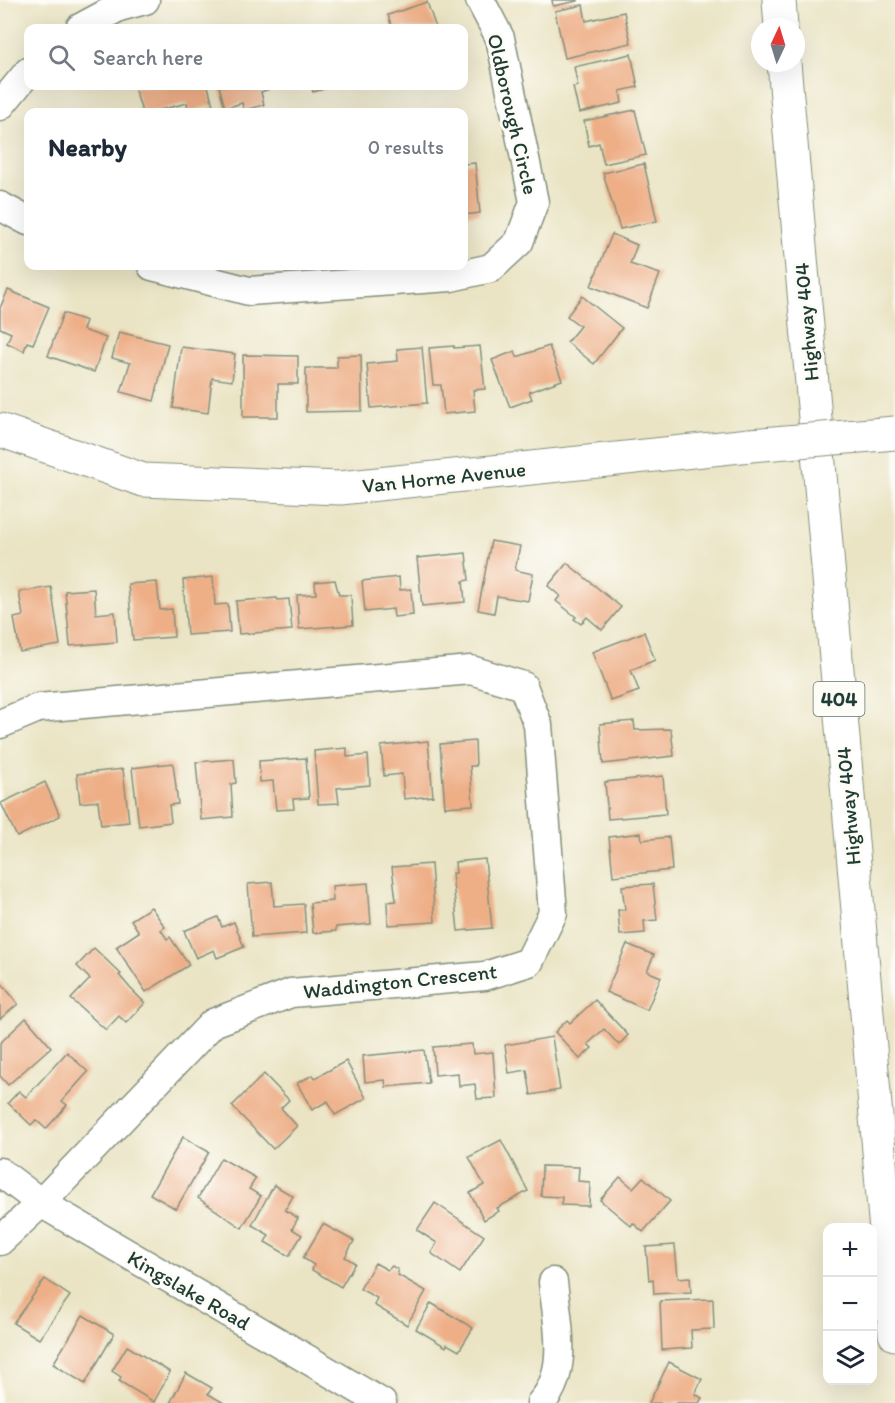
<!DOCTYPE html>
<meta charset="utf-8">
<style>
:root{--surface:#fff;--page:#f2f2f3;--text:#1f2937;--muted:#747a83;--line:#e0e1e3}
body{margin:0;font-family:Itim,sans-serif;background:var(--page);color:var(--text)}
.controls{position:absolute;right:18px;bottom:18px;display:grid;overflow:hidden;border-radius:12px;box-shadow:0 6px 24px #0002}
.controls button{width:54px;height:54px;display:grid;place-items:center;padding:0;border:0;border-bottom:2px solid var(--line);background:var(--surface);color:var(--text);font:30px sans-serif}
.compass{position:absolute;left:751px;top:18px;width:54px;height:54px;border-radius:50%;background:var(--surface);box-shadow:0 6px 24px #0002;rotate:4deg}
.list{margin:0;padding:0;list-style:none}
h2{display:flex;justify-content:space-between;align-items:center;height:78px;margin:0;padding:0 24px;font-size:26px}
h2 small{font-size:20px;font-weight:400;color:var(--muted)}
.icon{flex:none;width:33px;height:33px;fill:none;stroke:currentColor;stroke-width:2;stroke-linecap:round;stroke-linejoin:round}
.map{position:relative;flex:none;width:895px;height:1403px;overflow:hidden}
.search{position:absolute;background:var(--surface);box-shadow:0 6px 24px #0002;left:24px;top:24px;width:444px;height:66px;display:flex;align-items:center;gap:15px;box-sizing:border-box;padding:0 21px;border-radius:12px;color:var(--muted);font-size:22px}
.panel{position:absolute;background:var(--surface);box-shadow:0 6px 24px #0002;left:24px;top:108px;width:444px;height:162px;border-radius:12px}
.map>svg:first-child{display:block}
.building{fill:#eeaf87}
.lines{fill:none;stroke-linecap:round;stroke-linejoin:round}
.street-casing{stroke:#84907c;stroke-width:31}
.secondary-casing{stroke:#84907c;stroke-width:35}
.highway-casing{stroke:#84907c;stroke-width:35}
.street{stroke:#fff;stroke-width:28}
.secondary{stroke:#fff;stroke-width:33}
.highway{stroke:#fff;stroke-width:33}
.secondary-bridge-casing{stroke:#84907c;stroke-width:35;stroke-linecap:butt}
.secondary-bridge{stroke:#fff;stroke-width:33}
.labels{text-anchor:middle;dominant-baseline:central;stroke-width:6;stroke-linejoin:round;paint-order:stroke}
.shield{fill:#fdfcf7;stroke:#62766e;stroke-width:1.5}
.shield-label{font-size:20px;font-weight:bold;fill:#1f3d34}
.street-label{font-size:21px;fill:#1f3d34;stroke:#fdfcf7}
</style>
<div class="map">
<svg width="895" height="1403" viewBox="0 0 895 1403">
<rect width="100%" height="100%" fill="#fdfcf7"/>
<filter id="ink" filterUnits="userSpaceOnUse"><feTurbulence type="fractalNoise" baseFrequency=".0167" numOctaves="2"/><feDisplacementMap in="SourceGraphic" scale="12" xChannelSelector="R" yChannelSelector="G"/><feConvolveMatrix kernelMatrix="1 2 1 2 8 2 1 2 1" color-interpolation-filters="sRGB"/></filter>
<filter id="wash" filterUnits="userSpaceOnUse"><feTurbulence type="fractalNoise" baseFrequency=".008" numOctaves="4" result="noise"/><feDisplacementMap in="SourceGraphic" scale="24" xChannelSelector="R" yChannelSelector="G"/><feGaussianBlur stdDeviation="1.35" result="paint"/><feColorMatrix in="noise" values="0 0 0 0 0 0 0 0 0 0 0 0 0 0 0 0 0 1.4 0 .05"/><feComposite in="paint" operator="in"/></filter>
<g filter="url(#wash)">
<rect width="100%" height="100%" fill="#eae4c4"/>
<g id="blocks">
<g class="building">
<path d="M552,0H578V1L553,6Z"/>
<path d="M427,2L436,28H392L388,15Z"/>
<path d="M583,5L586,21L624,12L631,43L565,58L555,11Z"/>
<path d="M631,54L638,87L620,91L622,103L579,113L573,87L578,86L574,67Z"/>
<path d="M134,86H208L213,105L189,112L187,103L152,112H142Z"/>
<path d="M219,86H268L269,89L261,92L264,105L244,110L242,103L225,108Z"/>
<path d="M311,86H334L313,92Z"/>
<path d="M635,110L646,155L604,164L599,143L589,146L584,121Z"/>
<path d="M475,163L480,213L464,215V164Z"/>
<path d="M644,164L657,221L620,229L603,173Z"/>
<path d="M612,234L637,245L630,264L660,274L647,308L591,286Z"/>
<path d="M8,290L49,307L33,344L27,342L24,351L7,343L11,333L0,328V308Z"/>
<path d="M582,296L622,328L594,364L567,342L580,326L567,316Z"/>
<path d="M63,313L86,321L83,330L106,338L94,372L48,356Z"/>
<path d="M119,332L168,344L154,401L121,392L130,363L112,358Z"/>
<path d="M454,346V348L480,346L485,389L473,390L475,411L444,414L441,385H433L429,348Z"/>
<path d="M549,346L562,380L529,392L532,399L510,407L492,360L515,351L517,357Z"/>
<path d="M181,347L235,354L232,381L212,378L208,413L173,408Z"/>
<path d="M422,347L427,403L371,408L367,364L398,361L397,349Z"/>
<path d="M243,355L298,356V384H278V417H243Z"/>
<path d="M361,355L362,411L306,412V368H337V356Z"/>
<path d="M491,541L520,546L515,570L533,574L528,601L497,596L494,613L478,610Z"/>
<path d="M466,553L469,580L463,581L465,602L422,606L417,558Z"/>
<path d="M567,563L621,607L602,630L587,617L581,624L574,619L576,617L556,601L560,596L548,586Z"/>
<path d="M213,577L215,605L228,604L230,632L187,635L183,580Z"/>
<path d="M399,577L400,590L411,589L413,615L394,617L393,609L365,612L362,581Z"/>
<path d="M335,580L339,595H351L353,625L299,629L297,595L316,594L315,582Z"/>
<path d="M157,582L160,610L172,609L174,637L133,640L128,584Z"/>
<path d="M51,587L60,645L20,652L14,618L23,616L19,592Z"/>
<path d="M94,589L96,614L115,612L117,642L70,646L65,591Z"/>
<path d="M277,598L278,600L289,599L292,630L239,634L236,601Z"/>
<path d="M644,632L655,660L631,670L639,691L611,701L592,652Z"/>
<path d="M634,721L635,730L671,729L674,756L603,764L600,724Z"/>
<path d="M428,741L433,796L404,799L402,774L384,776L381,746Z"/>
<path d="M475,741L476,766H470L473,805L445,807L440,744Z"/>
<path d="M347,748V757L368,755L370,785L337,788L339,803L318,804L314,751Z"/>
<path d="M306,758L309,798L293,799L294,809L276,810L273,781L260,782L259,761Z"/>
<path d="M234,759L236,783L231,784L233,817L201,820L196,762Z"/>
<path d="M173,763L178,804L169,805L171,822L139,826L132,768Z"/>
<path d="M123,769L129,822L101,825L98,801L80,803L77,774Z"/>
<path d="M663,776L666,814L608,819L605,782Z"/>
<path d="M45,782L60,816L17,837L1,803Z"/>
<path d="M641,833L642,840L669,837L672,870L613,876L609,837Z"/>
<path d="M485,859L492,928L458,931L452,873H456L455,862Z"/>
<path d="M431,864L435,922L388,925L387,902L396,901L392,867Z"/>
<path d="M272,882L274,906L304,904L306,933L252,937L248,884Z"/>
<path d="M368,883L371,924L336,927V931L313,933L310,903L333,901L332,886Z"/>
<path d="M653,884L657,920L644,921L645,933L620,935L618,910H625L622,886Z"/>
<path d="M151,907L165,927L161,930L167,939L170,937L189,965L146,992L116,947L139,932L131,920Z"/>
<path d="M218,917L222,927L234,922L244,947L217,958L214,950L196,958L184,931Z"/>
<path d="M627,944L654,955L647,971L661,977L647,1010L606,992Z"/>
<path d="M94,948L121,974L119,975L130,988L145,1003L126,1023L119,1016L106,1030L71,999L90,979L77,966Z"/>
<path d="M0,981L18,1004L0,1019Z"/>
<path d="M595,1000L628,1035L619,1045L604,1029L588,1044L592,1048L580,1059L555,1032L567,1020L570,1023Z"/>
<path d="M26,1018L51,1047L8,1085L0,1076V1043Z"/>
<path d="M552,1037L560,1090L531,1095L527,1070L509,1073L505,1045Z"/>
<path d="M472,1044L473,1054L493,1052L496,1098L477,1099L475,1084L459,1086L458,1073L435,1075L433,1047Z"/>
<path d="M424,1050L429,1083L386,1087L385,1080L365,1082L363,1056Z"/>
<path d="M67,1052L88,1072L62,1101L67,1105L46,1129L36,1120L31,1125L8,1103L19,1091L26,1097Z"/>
<path d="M346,1061L366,1098L335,1115L328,1101L312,1110L297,1083L313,1075L315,1078Z"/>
<path d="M264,1074L289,1100L281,1108L297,1126L273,1149L232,1106Z"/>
<path d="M183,1137L209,1152L176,1209L150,1194Z"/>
<path d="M501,1140L528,1191L497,1208L499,1211L484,1220L470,1193L484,1185L469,1157Z"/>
<path d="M221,1158L256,1178L249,1189L261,1196L242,1228L198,1198Z"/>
<path d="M542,1166L579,1167L578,1181L590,1182L589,1206L561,1205L562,1197L541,1196Z"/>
<path d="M620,1177L633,1188L643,1177L670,1201L643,1232L633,1223L631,1226L600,1200Z"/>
<path d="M274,1185L293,1196L285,1210L298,1218L292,1229L302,1235L289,1256L265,1242L269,1235L252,1225Z"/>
<path d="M435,1203L484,1236L460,1273L431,1253L437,1243L417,1230Z"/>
<path d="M323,1224L354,1241L345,1257L355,1263L341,1287L312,1270L314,1265L303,1258Z"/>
<path d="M675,1245L678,1278L690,1277L691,1292L654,1294L653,1279L649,1280L646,1247Z"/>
<path d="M375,1263L388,1270L392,1266L398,1270V1275L426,1291L407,1325L374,1305L377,1298L360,1289Z"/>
<path d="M45,1279L70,1296L39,1339L13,1323Z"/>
<path d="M713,1299L714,1329L691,1330L692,1348L662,1350L660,1301Z"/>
<path d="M431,1303L473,1328L459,1351L447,1344L446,1347L416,1329Z"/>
<path d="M83,1315L114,1334L85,1384L53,1364Z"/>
<path d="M127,1346L170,1372L154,1402L119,1381L121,1377L112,1371Z"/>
<path d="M669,1362L702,1379L695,1394L702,1398L699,1403H649Z"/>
<path d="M186,1373L212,1388L208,1394L224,1403H170Z"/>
</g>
</g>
</g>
<g filter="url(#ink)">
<use href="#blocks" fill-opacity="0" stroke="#84907c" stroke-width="1.5"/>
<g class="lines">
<defs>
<g id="street">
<path d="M80,28L119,7L145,0"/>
<path d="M0,106L28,72"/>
<path d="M0,206L28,221"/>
<path d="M152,266L249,291L451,277L491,268L519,242L534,202L500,38L480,0"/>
<path d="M0,724L38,708L471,670L523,686L538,725L553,913L529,962L485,976L291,993L213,1023L41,1203L0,1241"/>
<path d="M0,1172L41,1203L382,1403"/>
<path d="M541,1403C570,1371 557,1321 553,1282"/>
</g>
<path id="secondary" d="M0,430L143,480L340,488L750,445"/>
<g id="highway">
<path d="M779,0L781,27"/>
<path d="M784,63L895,1334"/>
</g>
</defs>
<use href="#street" class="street-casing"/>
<use href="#secondary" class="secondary-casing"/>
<use href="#highway" class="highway-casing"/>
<use href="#street" class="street"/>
<use href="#secondary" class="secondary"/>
<use href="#highway" class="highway"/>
<defs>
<path id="secondary-bridge" d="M750,445L895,433"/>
</defs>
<use href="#secondary-bridge" class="secondary-bridge-casing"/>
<use href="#secondary-bridge" class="secondary-bridge"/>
</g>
</g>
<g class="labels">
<rect class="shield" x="813.5" y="682" width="51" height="34" rx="4.5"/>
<g class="shield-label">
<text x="839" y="699">404</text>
</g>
<g class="street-label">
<text transform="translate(513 114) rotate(77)">Oldborough Circle</text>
<text transform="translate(806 322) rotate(-95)">Highway 404</text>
<text transform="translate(444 477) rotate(-6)">Van Horne Avenue</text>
<text transform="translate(848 806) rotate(-95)">Highway 404</text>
<text transform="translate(400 981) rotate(-6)">Waddington Crescent</text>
<text transform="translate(189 1290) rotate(30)">Kingslake Road</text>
</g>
</g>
</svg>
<div class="controls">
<button>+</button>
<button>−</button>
<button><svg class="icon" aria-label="layers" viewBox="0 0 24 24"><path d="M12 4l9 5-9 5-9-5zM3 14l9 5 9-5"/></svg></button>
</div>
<svg class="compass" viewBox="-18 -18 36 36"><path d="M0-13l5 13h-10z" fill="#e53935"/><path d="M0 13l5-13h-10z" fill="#747a83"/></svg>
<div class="search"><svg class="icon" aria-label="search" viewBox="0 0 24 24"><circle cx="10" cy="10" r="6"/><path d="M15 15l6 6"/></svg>Search here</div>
<section class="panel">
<h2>Nearby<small>0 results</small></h2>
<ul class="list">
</ul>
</section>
</div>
